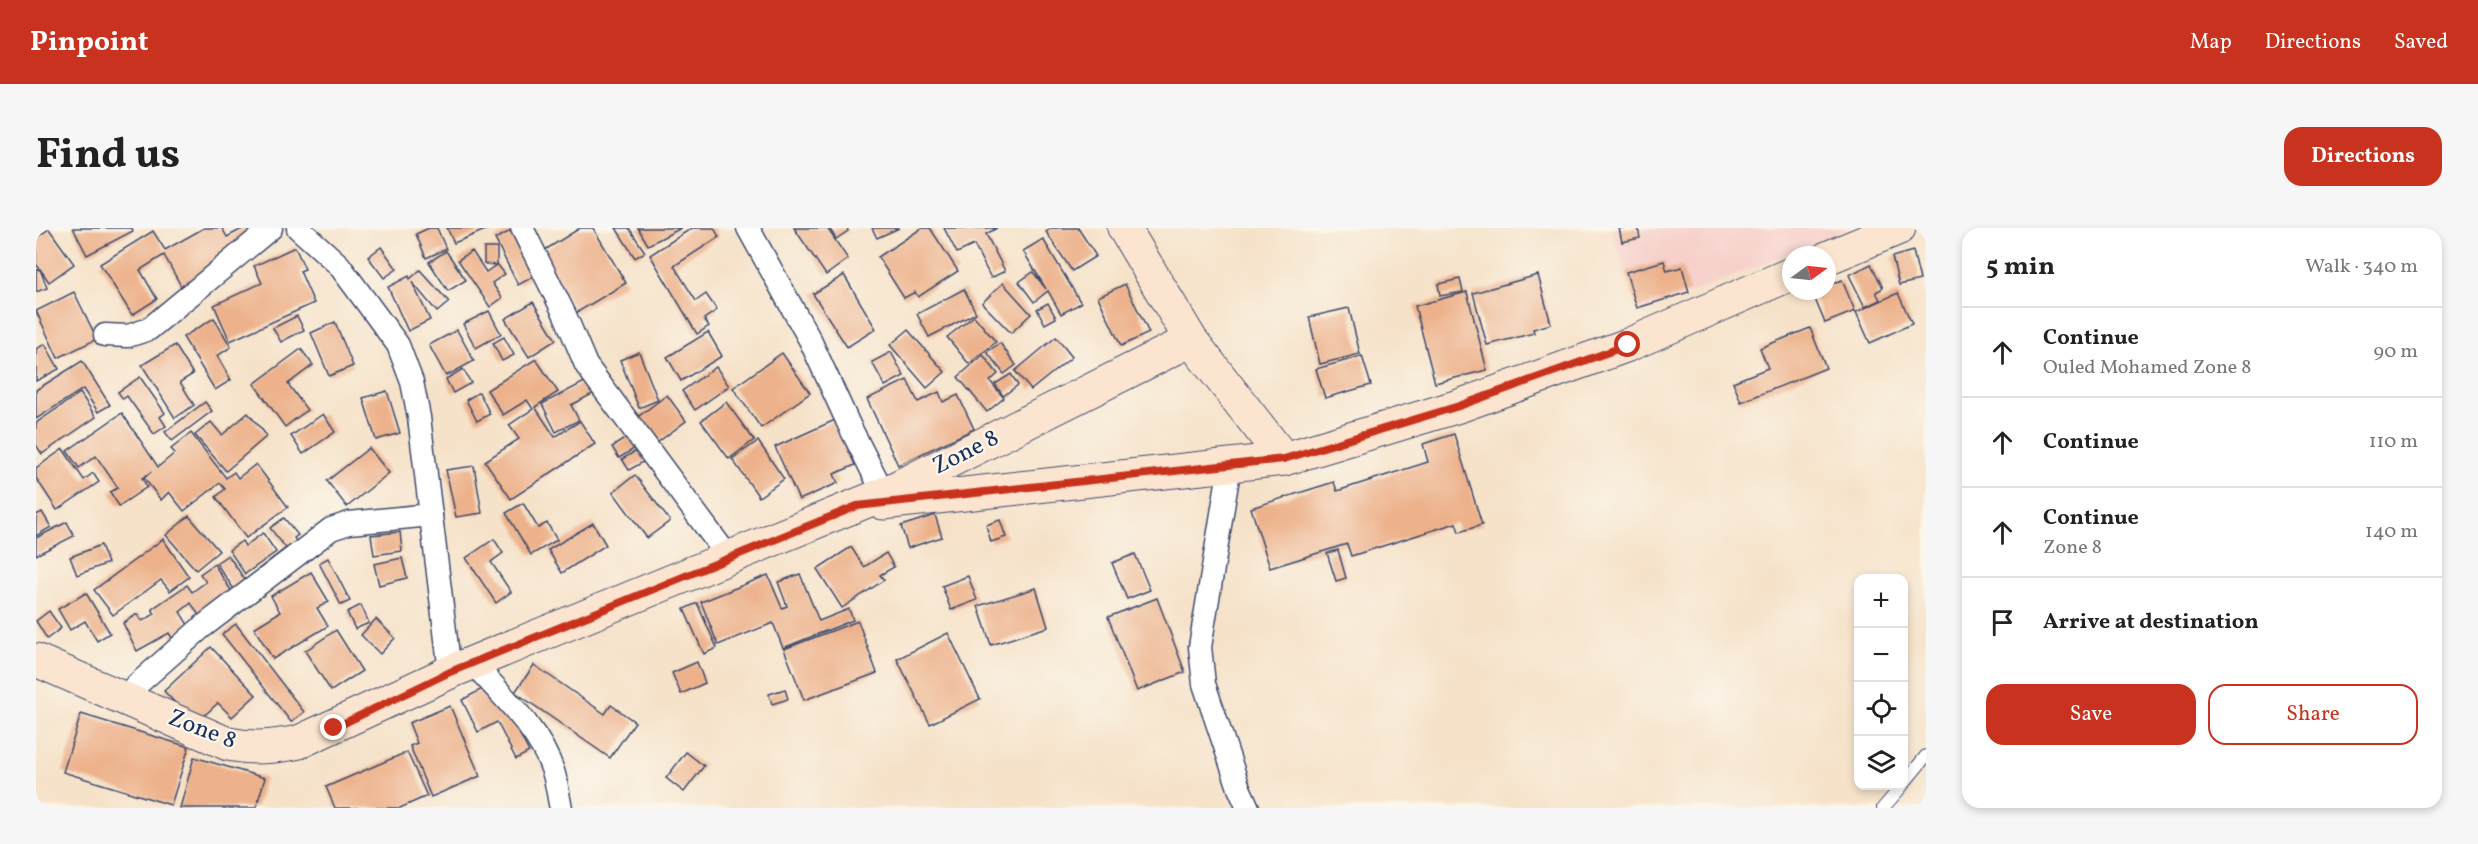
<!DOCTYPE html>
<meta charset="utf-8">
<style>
:root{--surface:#fff;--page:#f6f6f6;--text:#222;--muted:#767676;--line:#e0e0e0;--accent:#c8321e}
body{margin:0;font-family:Vollkorn,serif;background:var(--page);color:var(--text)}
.controls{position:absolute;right:18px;bottom:18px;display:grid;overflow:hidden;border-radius:12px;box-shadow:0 3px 9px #0003}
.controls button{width:54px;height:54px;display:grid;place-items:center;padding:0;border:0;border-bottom:2px solid var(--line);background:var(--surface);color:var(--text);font:30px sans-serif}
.compass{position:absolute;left:1746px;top:18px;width:54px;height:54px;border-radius:50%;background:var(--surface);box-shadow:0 3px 9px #0003;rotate:75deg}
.stop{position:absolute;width:18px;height:18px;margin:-14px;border:4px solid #c8321e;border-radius:50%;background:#fff}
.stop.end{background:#c8321e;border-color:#fff;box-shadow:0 2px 6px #0008}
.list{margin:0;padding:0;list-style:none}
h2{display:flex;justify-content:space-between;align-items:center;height:78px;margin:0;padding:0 24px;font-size:26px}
h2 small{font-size:20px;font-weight:400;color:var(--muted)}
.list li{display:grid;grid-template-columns:39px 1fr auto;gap:18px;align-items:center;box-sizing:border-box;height:90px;padding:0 24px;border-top:2px solid var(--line)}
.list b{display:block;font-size:22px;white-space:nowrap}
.list p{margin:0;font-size:20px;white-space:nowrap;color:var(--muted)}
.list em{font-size:20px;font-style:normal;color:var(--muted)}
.actions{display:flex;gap:12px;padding:18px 24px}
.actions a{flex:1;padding:14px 0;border:2px solid var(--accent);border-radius:18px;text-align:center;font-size:21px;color:var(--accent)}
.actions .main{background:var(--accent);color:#fff}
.icon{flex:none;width:33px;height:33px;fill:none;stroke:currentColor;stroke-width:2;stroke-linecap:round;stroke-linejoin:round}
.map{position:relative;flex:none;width:1890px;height:580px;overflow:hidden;border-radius:18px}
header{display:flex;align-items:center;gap:36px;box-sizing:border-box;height:84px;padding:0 30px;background:var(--accent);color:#fff}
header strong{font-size:28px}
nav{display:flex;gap:33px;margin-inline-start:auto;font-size:21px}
.intro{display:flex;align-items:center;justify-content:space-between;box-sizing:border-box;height:144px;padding:0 36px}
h1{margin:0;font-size:42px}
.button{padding:15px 27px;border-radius:18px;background:var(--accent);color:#fff;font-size:21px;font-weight:700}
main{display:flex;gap:36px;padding:0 36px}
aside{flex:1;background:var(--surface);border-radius:18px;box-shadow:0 3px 9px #0003}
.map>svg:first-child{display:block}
.built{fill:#f7d0cb}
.building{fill:#edb28c}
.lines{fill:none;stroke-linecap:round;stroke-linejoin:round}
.lane-casing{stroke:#3c4a6e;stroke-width:14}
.street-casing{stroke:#3c4a6e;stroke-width:25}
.secondary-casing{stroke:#3c4a6e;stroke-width:35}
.lane{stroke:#fff;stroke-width:12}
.street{stroke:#fff;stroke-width:22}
.secondary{stroke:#fce5d0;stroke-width:33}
.route{stroke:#c8321e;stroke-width:8}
.labels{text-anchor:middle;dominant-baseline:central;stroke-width:4.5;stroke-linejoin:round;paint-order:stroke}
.street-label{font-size:24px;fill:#1b2f5e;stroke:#fbf7ec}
</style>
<header>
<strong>Pinpoint</strong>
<nav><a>Map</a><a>Directions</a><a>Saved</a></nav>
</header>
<div class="intro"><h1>Find us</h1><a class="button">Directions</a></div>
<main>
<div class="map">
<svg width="1890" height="580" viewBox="0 0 1890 580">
<rect width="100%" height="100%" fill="#fbf7ec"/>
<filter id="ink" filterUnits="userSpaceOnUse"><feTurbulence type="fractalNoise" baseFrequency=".0167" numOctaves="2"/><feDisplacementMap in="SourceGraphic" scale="12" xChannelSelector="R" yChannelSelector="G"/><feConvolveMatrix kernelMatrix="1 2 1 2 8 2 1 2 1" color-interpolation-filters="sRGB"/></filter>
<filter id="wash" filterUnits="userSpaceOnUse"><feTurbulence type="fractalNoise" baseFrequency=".008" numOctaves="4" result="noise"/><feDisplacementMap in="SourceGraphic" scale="24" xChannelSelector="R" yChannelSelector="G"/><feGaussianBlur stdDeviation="1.35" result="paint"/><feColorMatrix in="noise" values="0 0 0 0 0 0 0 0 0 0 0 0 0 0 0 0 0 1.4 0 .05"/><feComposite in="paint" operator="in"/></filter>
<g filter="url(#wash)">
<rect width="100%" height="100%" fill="#f6e2c9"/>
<path class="built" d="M1574,0H1816L1605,85Z"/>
<g id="blocks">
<g class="building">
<path d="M37,0H96L97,3L51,27Z"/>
<path d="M168,0H186L191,9L208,0H220L227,12L145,58L128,27L104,42L121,71L96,87L64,36L117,3L129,22Z"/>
<path d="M393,0H401L410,21L390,30L380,6Z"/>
<path d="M411,0H454L418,15Z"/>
<path d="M480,0L508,43L482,57L459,11Z"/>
<path d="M544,0H557L590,55L540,85L504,25Z"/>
<path d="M580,0H593L609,24L599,30Z"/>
<path d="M602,0H645L612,17Z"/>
<path d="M656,0H678L683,9L638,38L660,73L670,66L681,82L668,91L673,98L661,106L614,27Z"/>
<path d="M758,0H791L812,31L790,47Z"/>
<path d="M793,0H811L812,3L800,11Z"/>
<path d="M836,0H863L841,10Z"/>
<path d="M886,0H894L922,43L882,69L879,64L868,70L842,29Z"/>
<path d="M908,0H961L950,6L969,43L955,50L938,17L921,25Z"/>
<path d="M1016,0H1042L1060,28L1036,43L1010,4Z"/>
<path d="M1583,0H1602L1604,10L1586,14Z"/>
<path d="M13,1L38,36L13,54L4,41L11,60L0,64V43L4,41L0,36V10Z"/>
<path d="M1007,11L1045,75L1025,86L1012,63L998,74L983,54L997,44L1010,61L987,23Z"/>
<path d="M259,19L269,41L264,43L278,75L194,113L178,77L226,55L218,38Z"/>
<path d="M345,19L361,41L348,50L332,29Z"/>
<path d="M448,20H461V36L469,46L456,55L466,70L454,79L422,32L436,23L450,44L460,37L448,36Z"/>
<path d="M410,23L430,52L412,63L393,34Z"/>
<path d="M1877,23L1884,52L1863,57L1856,29Z"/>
<path d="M1628,33L1631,43L1646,39L1653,64L1601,80L1590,44Z"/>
<path d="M1835,36L1847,60L1840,64L1844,72L1829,79L1813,47Z"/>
<path d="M384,42L413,74L401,84L376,54L394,92L372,103L352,59L373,48L374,51Z"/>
<path d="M808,47L840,101L811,119L777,66Z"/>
<path d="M1502,47L1515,96L1497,101L1498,105L1451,117L1437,65Z"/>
<path d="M1424,51L1427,64L1404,68L1402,56Z"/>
<path d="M1806,52L1819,83L1789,95L1776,64L1791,63V58Z"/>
<path d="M967,55L995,86L975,105L946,75Z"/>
<path d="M1089,56L1113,105L1085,118L1062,69Z"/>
<path d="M928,61L940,85L893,109L881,86Z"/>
<path d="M38,64L61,111L22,130L0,83Z"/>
<path d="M1431,64L1451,142L1399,155L1379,78Z"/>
<path d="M1862,65L1876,96L1834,115L1820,84Z"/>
<path d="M497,74L520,112L493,129L469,91Z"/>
<path d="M1012,75L1020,90L1009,96L1001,81Z"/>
<path d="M1313,80L1324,126L1284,136L1273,89Z"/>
<path d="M453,83L465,106L440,120L427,96Z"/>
<path d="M261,88L268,102L245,114L237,100Z"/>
<path d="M938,88L960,114L933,136L911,109Z"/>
<path d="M178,90L195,119L181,128L195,152L179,162L147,109Z"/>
<path d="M299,94L317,138L293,148L275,105Z"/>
<path d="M1774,100L1790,140L1705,174L1697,154L1732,140L1724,120Z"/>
<path d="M421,102L438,133L410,148L393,117Z"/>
<path d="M872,102L909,144L891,160L854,117Z"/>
<path d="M672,104L686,128L645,153L631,129Z"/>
<path d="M468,109L478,127L466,133L457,115Z"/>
<path d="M1020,109L1036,129L995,162L979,143Z"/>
<path d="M964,115L980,137L968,146L951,124Z"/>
<path d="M9,116L23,141L0,153V121Z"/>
<path d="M139,117L157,146L144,154L158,177L139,190L106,137Z"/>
<path d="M265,121L277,137L252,156L271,182L249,199L218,156Z"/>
<path d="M603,124L622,172L603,180L584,132Z"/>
<path d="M855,124L868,148L849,158L836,134Z"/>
<path d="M746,125L774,165L725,200L697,160Z"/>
<path d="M947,127L962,146L954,153L968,170L951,184L922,149Z"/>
<path d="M1326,128L1335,157L1289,170L1280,141Z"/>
<path d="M500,131L522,164L499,179L519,209L544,193L559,216L475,271L449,233L483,211L473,197L497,181L491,172L467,187L451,162Z"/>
<path d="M46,133L74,177L62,184L47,161L0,191V162Z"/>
<path d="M680,139L693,158L659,182L646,163Z"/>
<path d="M427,141L435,155L417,165L410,151Z"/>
<path d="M975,146L982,157L967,168L959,156Z"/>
<path d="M104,149L129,185L124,189L130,198L118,206L91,168L87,171L82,164Z"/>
<path d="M558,149L564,162L535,177L543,192L520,204L506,176Z"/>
<path d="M871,152L882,174L903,164L907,174L922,167L938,201L862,237L831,171Z"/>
<path d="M351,163L364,205L340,212L327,170Z"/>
<path d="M443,164L454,186L441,193L430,172Z"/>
<path d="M44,165L60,189L6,226L0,217V195Z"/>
<path d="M631,167L650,193L618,217L599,191Z"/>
<path d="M169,174L176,183L136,213L129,204Z"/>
<path d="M690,174L718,212L693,231L665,193Z"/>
<path d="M86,185L122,239L139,225L135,221L155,205L190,250L198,244L202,250L220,236L252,279L210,310L180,269L189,261L184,255L148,283L133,264L125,272L108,250L115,244L106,250L111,259L83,278L74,264L82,260L60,228L43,240L31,223Z"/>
<path d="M212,185L231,208L190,243L159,207L175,194L186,207Z"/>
<path d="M287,186L299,204L267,226L255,208Z"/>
<path d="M799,192L819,237L798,246L802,255L763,272L739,219Z"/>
<path d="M1418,206L1446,297L1423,304L1420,295L1315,328L1311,316L1234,340L1215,280L1298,254L1301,263L1392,234L1387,216Z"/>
<path d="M593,208L601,219L583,230L576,219Z"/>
<path d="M722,213L748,251L723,269L696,231Z"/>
<path d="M607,219L614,230L593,242L586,231Z"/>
<path d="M333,220L353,245L311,279L291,253Z"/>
<path d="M27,221L48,252L57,245L63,254L21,282L0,250V240Z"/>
<path d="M438,238L446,285L420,289L410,242Z"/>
<path d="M599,247L634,293L611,310L577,264Z"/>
<path d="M487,275L502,300L511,295L521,312L495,327L470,285Z"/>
<path d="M6,284L15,299L0,308V287Z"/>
<path d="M899,287L906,309L872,320L865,298Z"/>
<path d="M153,288L183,323L160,342L130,307Z"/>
<path d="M248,290L262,307L258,310L265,320L227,351L220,343L250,320L234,300Z"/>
<path d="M964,292L970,309L955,314L950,297Z"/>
<path d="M31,294L38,308L0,327V310Z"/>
<path d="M557,295L570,317L526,345L512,322Z"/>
<path d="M364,304L366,323L338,327L335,307Z"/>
<path d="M227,305L240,324L209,346L193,322L206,313L209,318Z"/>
<path d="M127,311L153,349L134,363L125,352L77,387L58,362Z"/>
<path d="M458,311L467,325L455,334L475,364L460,375L430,330Z"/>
<path d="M65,317L72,335L41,347L34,329Z"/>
<path d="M815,319L828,339L850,325L858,339L844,347L848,352L806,380L781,341Z"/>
<path d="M1302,322L1310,350L1300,353L1291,325Z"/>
<path d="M1099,326L1114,362L1091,371L1076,335Z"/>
<path d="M192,327L214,359L202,367L180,335Z"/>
<path d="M292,330L314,373L305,377L283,335Z"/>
<path d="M366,330L371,350L343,357L338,336Z"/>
<path d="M178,336L200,370L168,395L155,375L144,384L157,405L141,418L133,405L101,423L87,395L101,386L106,393L119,386L116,381L151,357L156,364L170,354L164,346Z"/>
<path d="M275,344L293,374L281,380L292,398L237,431L218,400L244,384L235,368Z"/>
<path d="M764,346L783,393L813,381L817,392L747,420L737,395L682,417L665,374L732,347L746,380L751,378L742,354Z"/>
<path d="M932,348L941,372L915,382L906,358Z"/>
<path d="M1000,360L1012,399L955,417L942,378Z"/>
<path d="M50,365L74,405L61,413L49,393L34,402L22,381Z"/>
<path d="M1121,370L1149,444L1101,463L1072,389Z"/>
<path d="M661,375L681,420L668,426L648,381Z"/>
<path d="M325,377L333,395L319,401L311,384Z"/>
<path d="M13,383L25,400L11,411L0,393Z"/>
<path d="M340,391L359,410L344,426L325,407Z"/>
<path d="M822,393L841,445L768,472L748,421Z"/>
<path d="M200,396L268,484L255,494L186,406Z"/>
<path d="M300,402L326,443L295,463L269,423Z"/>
<path d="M912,405L944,471L894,496L861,431Z"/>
<path d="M175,419L220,467L196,489L182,475L159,496L128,463Z"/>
<path d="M661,434L669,455L645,466L636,445Z"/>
<path d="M498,437L569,486L575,477L599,494L574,530L479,464Z"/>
<path d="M457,455L493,524L480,531L461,494L442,504L426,472Z"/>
<path d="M749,461L752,471L736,476L733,466Z"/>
<path d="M414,478L444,548L395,569L374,518L381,515L373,495Z"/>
<path d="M45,486L153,519L135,577L27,544Z"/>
<path d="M371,524L391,568L364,580H299L290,559Z"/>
<path d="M650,524L668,538L648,564L630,550Z"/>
<path d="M158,529L229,550L220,580H144Z"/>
</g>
</g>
</g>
<g filter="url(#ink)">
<use href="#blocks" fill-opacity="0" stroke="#3c4a6e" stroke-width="1.5"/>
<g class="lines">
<defs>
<g id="lane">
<path d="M1868,555L1890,528"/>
<path d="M1847,580L1866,558"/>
</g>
<g id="street">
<path d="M262,0L303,37L362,117L376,154L383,189L414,444"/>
<path d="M486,0L529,87L550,137L693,330"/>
<path d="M712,0L774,112L814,199L848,266"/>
<path d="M69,107L92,108L113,101L235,0"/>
<path d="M1194,237L1164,419L1168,456L1203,560L1212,580"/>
<path d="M437,435C466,468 503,501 517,543C521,555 522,568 525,580"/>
<path d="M86,470L165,400L295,301L313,295L395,287"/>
</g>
<g id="secondary">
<path d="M1088,0L1155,112L1248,231L1423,178L1592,117L1755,46"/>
<path d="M1791,30L1863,0"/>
<path d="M847,275L1248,231"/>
<path d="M0,432L192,516C217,521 238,519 263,514L414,444L848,266L1155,112"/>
</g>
</defs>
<use href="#lane" class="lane-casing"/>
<use href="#street" class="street-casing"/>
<use href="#secondary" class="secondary-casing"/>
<use href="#lane" class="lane"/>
<use href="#street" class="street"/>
<use href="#secondary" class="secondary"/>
</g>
</g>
<g class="lines" filter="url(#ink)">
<path class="route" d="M298,500L414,444L821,278L1248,231L1423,178L1592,117"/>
</g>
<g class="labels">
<g class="street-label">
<text transform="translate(930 225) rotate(-27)">Zone 8</text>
<text transform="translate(166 502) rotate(21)">Zone 8</text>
</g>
</g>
</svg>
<div class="controls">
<button>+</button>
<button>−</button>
<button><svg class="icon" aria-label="locate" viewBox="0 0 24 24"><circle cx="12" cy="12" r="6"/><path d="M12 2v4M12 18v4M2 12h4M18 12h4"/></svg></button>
<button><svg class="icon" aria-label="layers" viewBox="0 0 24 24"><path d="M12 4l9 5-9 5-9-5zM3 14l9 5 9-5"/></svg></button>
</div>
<svg class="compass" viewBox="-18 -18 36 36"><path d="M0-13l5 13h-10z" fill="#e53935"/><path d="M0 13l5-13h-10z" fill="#767676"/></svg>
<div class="stop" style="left:1592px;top:117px"></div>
<div class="stop end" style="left:298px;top:500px"></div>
</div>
<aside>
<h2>5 min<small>Walk · 340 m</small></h2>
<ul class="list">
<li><svg class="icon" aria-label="ahead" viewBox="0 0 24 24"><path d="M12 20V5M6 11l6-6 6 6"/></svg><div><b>Continue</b><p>Ouled Mohamed Zone 8</p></div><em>90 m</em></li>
<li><svg class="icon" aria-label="ahead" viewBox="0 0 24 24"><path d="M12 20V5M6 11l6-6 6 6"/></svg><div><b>Continue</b></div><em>110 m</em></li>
<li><svg class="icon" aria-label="ahead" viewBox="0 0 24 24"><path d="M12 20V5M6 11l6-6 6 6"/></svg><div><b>Continue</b><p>Zone 8</p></div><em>140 m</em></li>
<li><svg class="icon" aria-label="arrive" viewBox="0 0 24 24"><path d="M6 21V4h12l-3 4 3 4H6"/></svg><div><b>Arrive at destination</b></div></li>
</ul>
<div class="actions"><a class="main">Save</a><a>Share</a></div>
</aside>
</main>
